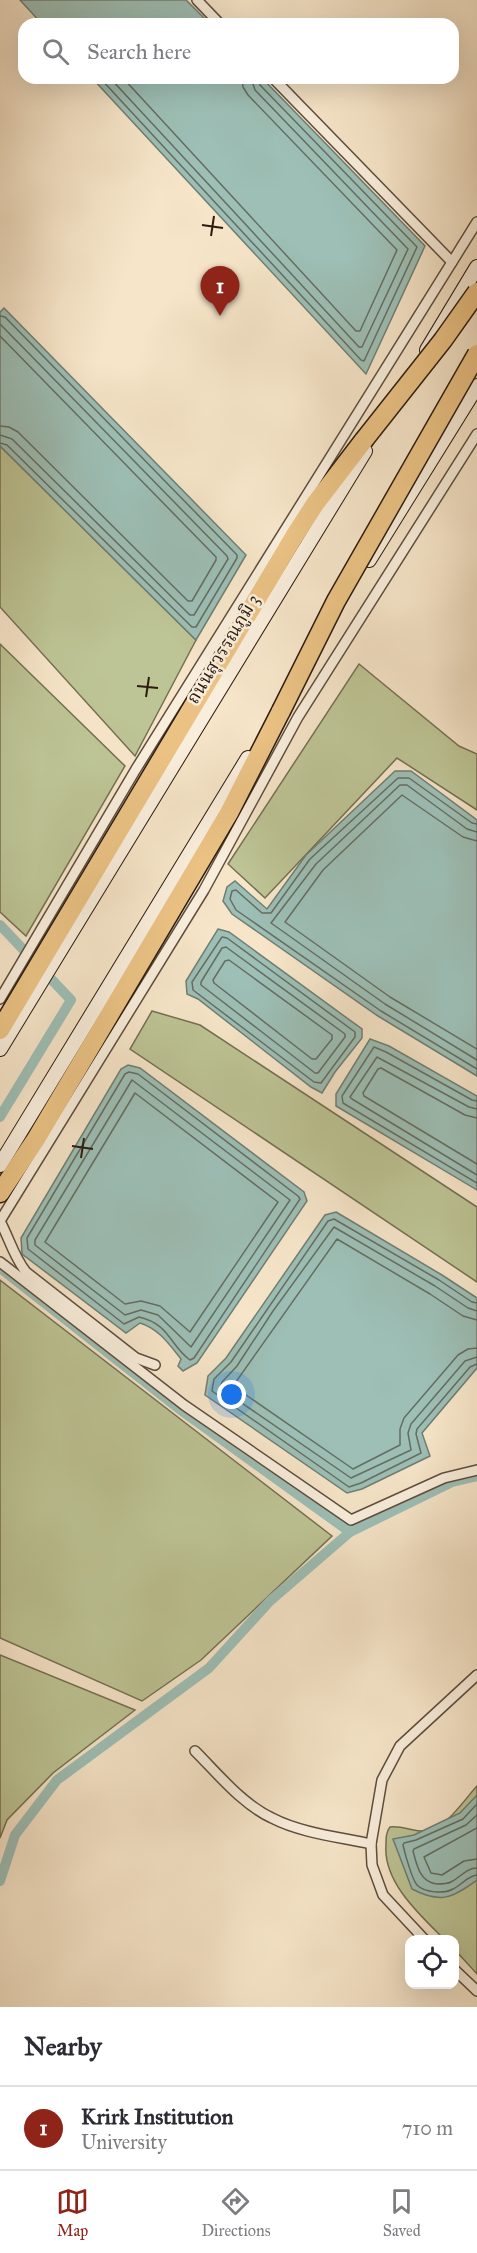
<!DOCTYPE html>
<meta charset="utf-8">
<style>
:root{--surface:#fff;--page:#f2f2f3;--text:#2b2b33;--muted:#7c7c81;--line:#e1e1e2;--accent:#8f2418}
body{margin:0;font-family:"IM FELL Great Primer","Noto Serif Thai",serif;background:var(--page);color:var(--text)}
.controls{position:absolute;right:18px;bottom:18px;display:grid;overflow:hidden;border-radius:12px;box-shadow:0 6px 24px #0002}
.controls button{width:54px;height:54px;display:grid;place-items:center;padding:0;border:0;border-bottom:2px solid var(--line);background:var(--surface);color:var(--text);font:30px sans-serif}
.you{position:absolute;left:232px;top:1395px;width:21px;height:21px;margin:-15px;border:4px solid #fff;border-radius:50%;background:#1a73e8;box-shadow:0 0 0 9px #1a73e833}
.badge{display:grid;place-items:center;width:39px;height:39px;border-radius:50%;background:var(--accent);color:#fff;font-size:20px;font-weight:700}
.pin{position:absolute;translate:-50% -50px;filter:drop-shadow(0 2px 3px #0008)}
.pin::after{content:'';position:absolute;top:32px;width:21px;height:18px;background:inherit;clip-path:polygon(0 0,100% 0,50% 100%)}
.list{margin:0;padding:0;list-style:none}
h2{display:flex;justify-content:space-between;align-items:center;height:78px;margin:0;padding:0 24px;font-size:26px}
h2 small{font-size:20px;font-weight:400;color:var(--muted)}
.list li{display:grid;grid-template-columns:39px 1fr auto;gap:18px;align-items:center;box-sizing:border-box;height:84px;padding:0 24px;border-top:2px solid var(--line)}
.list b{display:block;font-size:22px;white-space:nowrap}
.list p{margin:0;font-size:20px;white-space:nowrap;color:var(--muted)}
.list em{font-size:20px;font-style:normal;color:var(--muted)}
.icon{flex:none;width:33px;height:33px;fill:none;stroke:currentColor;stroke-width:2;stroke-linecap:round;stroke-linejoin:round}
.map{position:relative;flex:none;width:477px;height:2007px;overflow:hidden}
.search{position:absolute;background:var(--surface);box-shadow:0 6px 24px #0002;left:18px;right:18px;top:18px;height:66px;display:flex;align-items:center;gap:15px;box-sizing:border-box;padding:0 21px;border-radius:18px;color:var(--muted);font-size:22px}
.sheet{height:162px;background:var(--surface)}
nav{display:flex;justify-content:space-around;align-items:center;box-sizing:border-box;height:84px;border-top:2px solid var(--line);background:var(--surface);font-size:16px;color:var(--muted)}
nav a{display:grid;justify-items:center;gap:3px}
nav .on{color:var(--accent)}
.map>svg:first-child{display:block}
.green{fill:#bdc495;stroke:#747052;stroke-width:1.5}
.water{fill:#9dbfb6;stroke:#707e73;stroke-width:1.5}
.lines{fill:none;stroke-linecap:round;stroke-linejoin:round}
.shore{stroke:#646e62;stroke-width:1.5}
.canal{stroke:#9dbfb6;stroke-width:10}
.street-casing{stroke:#5e4e3e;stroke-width:12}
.secondary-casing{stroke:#2c1c0f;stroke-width:16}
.highway-casing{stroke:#2c1c0f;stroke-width:21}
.street{stroke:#f9eedc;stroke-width:9}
.secondary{stroke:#f9eedc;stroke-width:14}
.highway{stroke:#ebc284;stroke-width:18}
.highway-bridge-casing{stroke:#2c1c0f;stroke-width:21;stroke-linecap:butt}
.highway-bridge{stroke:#ebc284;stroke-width:18}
.ticks{fill:none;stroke:#2c1c0f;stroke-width:2}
.labels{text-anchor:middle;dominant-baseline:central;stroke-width:5;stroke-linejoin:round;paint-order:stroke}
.street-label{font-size:18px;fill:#2c1c0f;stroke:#f9eedc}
</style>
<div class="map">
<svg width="477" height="2007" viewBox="0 0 477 2007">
<rect width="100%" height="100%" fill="#f6e5c9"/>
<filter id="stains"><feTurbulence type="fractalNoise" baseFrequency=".00333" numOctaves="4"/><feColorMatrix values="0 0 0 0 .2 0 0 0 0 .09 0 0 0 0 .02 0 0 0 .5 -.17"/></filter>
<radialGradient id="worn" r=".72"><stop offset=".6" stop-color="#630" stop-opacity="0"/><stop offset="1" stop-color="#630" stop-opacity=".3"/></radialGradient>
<g class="green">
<path d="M0,446L196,640L135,756L0,607Z"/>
<path d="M0,644L125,766L26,936L0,912Z"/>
<path d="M359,664L459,746L477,754V810L397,758L265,898L228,864Z"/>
<path d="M152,1011L200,1025L477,1207V1282L130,1049Z"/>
<path d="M0,1280L332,1536L201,1660L142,1701L0,1638Z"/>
<path d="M0,1655L135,1710L53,1773L7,1820L0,1838Z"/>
<path d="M477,1786V1974L455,1950L454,1940L444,1939C420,1915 383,1882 386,1845C386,1838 386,1832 390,1827C402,1825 416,1833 428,1831C447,1827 464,1800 477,1786Z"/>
</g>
<g class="water">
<path d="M20,0H186L210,24H42Z"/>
<path d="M92,78H262L425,246L366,374Z"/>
<path d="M4,308L246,555L196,640L0,446V312Z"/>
<path d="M395,771H411L477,820V1076L378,1016L232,914L223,901L227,887L235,881L267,909L306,855Z"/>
<path d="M218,929L229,932L362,1029V1038L335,1072L322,1093L311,1087L198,999L187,994L186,981Z"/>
<path d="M370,1039L389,1046L477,1096V1190L336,1106V1094Z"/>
<path d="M128,1065L140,1068L304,1192L307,1201L197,1363L183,1371L178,1366L181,1359C169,1344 159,1329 140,1323L126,1333L22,1254L21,1238L121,1069Z"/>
<path d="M336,1212L442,1275L477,1298V1368L422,1433L430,1456L362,1489L347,1493L205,1395L208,1376L226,1358L325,1215Z"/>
<path d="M477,1795V1880C452,1898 441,1904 412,1889L393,1839L414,1835L460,1813Z"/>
</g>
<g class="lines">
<g class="shore">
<path d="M100,78L361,360L364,361L417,247L260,85L258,78"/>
<path d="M110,78L359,347H362L408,249L255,90L251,78"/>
<path d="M123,78L356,331H360L397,250L248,95L243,87L242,78"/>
<path d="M0,316L5,317L237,555V558L196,627H192L7,445L0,443"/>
<path d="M0,324L227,556L228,559L194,615H190L12,439L0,435"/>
<path d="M0,336L216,557V560L192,601H188L18,432L9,427L0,426"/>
<path d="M477,824L472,823L409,778H398L310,859L271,913H262L236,890L232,891L230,899L236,910L381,1011L477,1069"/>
<path d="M477,832L467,829L407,785H400L316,864L271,923L385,1004L477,1060"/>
<path d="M477,841L463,837L402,795L323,870L285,922L390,997L477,1049"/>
<path d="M222,937L227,938L355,1032V1037L321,1083L314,1082L193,990L192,982Z"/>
<path d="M226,947L345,1034V1037L318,1073H315L201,985V982L222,948Z"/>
<path d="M229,960L332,1035V1039L316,1059H312L214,983L213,980L225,961Z"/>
<path d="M129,1072L138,1074L298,1196L300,1199L194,1358L190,1360C170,1346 170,1324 139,1317L124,1324L28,1249L27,1238L125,1074Z"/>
<path d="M132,1080L290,1200L191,1347L158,1315L141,1310L125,1315L35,1245V1240Z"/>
<path d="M135,1093L278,1202L190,1332L160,1306L141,1301L125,1304L45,1242Z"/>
<path d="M477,1101L472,1100L386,1052L374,1047L342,1096L343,1103L477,1183"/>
<path d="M477,1109L469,1107L377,1057L350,1097L352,1099L477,1175"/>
<path d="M477,1118L465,1115L381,1068L378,1069L363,1093L364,1096L477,1164"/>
<path d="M477,1303L472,1302L439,1280L334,1219L328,1221L231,1362L214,1379L212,1391L349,1487L361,1483L421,1453L416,1434L417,1429L470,1367L477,1364"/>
<path d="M477,1311L468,1308L435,1286L334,1227L273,1311L237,1366L222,1382L220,1388L351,1478L411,1450L408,1433L411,1424L465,1361L477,1357"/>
<path d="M477,1320L463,1316L430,1294L337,1239L233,1386L353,1469L400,1445V1429L404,1418L458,1355L468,1349L477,1348"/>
<path d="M477,1804L463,1819L416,1840L404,1843L403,1845C405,1854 412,1879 417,1885C425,1893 444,1894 453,1889C462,1885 467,1876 477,1875"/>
<path d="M477,1815L466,1825L414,1849L413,1851C417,1866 420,1882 437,1884C442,1884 447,1884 451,1882C461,1877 466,1868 477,1868"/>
<path d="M477,1828L424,1857L431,1873L442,1875L464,1861L477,1859"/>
</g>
<g class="canal">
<path d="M0,925L71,1000L0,1117"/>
<path d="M0,1268L182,1411L350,1532"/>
<path d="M0,1881L15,1835L57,1780L209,1668L270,1601L350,1532L452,1482L477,1476"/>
</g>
<defs>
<g id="street">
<path d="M197,0L220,24"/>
<path d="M273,78L452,262"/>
<path d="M0,999L136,769L477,222"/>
<path d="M0,1221L204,890L298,717L477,434"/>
<path d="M0,1221C9,1238 14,1257 26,1272L136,1358L155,1365"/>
<path d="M0,1262L184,1405L351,1520L444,1478L477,1470"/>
<path d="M195,1751C218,1774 242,1804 272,1818C301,1833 339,1837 371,1844"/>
<path d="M425,1940L383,1895L372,1865L371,1844L382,1780L400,1746L477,1675"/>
<path d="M454,1969L477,1991"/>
</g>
<g id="secondary">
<path d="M427,350L477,267"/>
<path d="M369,560L477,386"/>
<path d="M0,1049L365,451"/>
<path d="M0,1165L248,758"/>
</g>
<g id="highway">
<path d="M0,1030L295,535L315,504L364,440"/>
<path d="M0,1193L36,1139L229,813L281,711"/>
</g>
</defs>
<use href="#street" class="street-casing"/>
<use href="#secondary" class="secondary-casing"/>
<use href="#highway" class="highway-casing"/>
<use href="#street" class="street"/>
<use href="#secondary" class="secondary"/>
<use href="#highway" class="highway"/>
<defs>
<g id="highway-bridge">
<path d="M364,440L443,340L477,292"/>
<path d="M281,711L336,601L477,354"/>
</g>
</defs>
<use href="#highway-bridge" class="highway-bridge-casing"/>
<use href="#highway-bridge" class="highway-bridge"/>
</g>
<path class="ticks" d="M202,225L223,228M211,236L214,216M137,686L158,688M146,697L149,677M72,1146L93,1149M81,1158L84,1138"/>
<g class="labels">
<g class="street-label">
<text transform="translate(223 649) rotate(-59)">ถนนสุวรรณภูมิ 3</text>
</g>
</g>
<rect width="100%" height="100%" filter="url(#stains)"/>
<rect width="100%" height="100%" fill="url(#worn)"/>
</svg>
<div class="controls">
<button><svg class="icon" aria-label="locate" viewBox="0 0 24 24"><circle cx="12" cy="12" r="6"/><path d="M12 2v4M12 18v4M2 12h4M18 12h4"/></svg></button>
</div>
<div class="you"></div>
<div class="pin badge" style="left:220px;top:316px">1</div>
<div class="search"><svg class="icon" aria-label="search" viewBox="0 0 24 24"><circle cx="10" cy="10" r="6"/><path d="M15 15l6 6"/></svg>Search here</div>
</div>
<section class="sheet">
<h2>Nearby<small></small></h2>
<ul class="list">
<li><span class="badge">1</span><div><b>Krirk Institution</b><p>University</p></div><em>710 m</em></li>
</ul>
</section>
<nav>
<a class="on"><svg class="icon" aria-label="map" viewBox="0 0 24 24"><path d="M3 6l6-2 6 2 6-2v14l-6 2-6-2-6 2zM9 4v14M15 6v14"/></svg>Map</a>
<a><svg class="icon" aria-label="directions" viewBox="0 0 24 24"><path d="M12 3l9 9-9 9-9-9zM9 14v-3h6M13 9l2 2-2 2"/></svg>Directions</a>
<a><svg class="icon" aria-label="saved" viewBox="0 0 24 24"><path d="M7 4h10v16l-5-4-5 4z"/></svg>Saved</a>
</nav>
